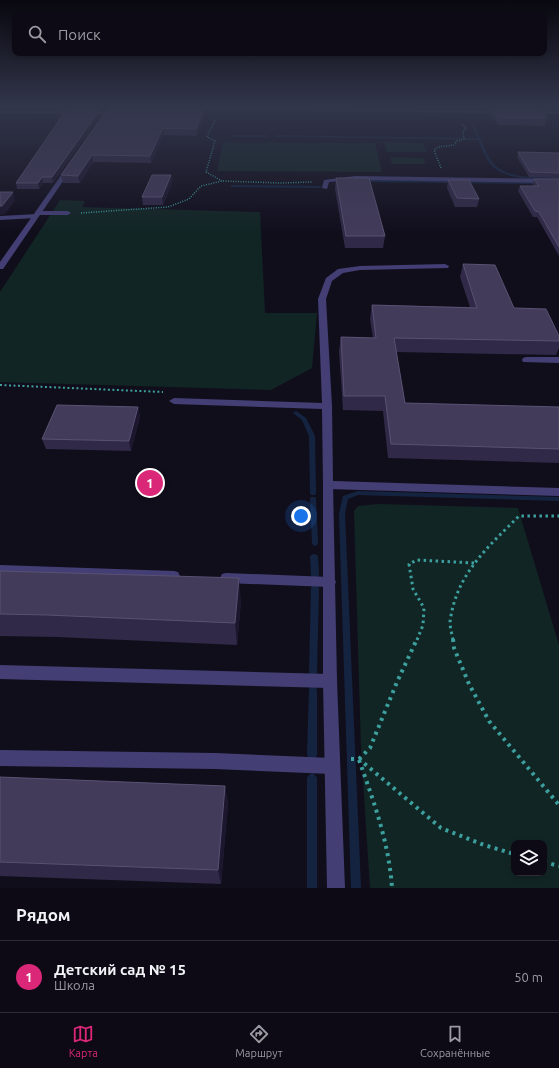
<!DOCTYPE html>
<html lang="ru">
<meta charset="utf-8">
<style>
:root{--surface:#0d0a15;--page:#16131e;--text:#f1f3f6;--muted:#9a9aa0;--line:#2d2b34;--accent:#db2777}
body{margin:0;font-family:Ubuntu,sans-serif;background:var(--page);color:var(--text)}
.controls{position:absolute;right:12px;bottom:12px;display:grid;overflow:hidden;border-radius:8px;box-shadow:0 2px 6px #0003}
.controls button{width:36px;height:36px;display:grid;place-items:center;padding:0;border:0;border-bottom:1px solid var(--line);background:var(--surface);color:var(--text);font:20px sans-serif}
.you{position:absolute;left:301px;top:516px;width:14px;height:14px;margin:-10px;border:3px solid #fff;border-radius:50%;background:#1a73e8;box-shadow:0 0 0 6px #1a73e833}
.badge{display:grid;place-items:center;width:26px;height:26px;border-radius:50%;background:var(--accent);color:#fff;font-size:13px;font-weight:700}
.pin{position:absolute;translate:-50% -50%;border:2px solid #fff;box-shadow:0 1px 4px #0006}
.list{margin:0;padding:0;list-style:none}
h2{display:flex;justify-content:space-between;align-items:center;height:52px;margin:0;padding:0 16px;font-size:17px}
h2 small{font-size:13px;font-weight:400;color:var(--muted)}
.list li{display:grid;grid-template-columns:26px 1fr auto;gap:12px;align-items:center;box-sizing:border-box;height:72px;padding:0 16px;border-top:1px solid var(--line)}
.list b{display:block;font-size:15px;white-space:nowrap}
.list p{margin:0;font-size:13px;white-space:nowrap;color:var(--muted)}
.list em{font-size:13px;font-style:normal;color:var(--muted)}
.icon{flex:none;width:22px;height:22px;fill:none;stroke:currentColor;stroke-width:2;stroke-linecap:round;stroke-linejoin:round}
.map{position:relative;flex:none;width:559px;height:888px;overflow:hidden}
.search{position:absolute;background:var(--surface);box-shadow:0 2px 6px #0003;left:12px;right:12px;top:12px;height:44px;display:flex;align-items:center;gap:10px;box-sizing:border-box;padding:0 14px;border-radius:8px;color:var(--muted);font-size:15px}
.sheet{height:124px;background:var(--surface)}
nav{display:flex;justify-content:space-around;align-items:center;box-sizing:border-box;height:56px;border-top:1px solid var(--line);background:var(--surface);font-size:11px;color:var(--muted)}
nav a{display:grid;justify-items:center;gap:2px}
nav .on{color:var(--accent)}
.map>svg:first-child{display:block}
.green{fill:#122525;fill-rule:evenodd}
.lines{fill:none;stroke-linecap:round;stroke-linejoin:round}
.stream{fill:#142440;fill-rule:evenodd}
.path-far3{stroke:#3ca09e;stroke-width:1.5;stroke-dasharray:1 1.5;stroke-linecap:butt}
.path-far2{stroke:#3ca09e;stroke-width:2;stroke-dasharray:2 2.5;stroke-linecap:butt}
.path-far1{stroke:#3ca09e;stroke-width:3;stroke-dasharray:2.5 3.5;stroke-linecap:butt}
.path{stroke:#3ca09e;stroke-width:4;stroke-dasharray:3 4.5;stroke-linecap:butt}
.service{fill:#433f75;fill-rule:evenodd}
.minor{fill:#433f75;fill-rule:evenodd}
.wall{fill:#302947}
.shaded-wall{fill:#1c172e}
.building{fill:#423b5a;stroke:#595273}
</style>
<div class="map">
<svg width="559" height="888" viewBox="0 0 559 888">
<rect width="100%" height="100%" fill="#110e1c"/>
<g class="green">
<path d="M223,142L375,143L382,172L217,171Z"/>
<path d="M384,142L423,143L427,152H387Z"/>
<path d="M390,157L423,158L426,164H392Z"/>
<path d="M60,200L85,201L82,207L260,212L265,313H317L312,368L271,390L0,382V292Z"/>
<path d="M378,504L518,508L559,645V888H370L361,748L354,511L358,506ZM514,843H544V873H514Z"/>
</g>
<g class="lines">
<g class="stream">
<path d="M249,107H302V108L301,109Z"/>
<path d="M309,107L359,108L360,109L359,110L310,109Z"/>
<path d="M372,108H421L422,109L421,110H371Z"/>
<path d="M429,108L481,109L482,110L481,111L428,110Z"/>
<path d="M534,109L545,110L546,111L545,112L533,111Z"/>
<path d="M557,110H559V112H556Z"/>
<path d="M473,125L474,126L480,138L482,139L481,140C485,148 488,158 495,165C511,180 539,177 559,177V179C538,179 506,181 491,165C485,158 482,148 478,140L276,137L275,136L276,135L477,138L472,126Z"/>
<path d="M233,135H266L267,136L266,137H232Z"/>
<path d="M361,180L540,182L542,183L540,184L360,182L359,181Z"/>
<path d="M232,185L320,186L322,187L320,188L231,187V185Z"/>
<path d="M296,411L306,418L315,436L316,493L315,495H311L310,493L309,436L302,420L293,413Z"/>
<path d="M358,491L559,497V501L358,495L348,499L345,514L361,888H351L339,514L343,496Z"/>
<path d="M311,497H315L316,499L318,543L317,545L315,546L313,545L312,543L310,499Z"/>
<path d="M314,554L317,555L318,557L319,575L318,577L315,578L312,577L311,575L310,557L311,555Z"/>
<path d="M315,585L318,586L319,588L317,672L316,675L313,676L310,675L309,672L311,588L312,586Z"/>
<path d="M313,686L316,687L317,690V755L315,758L312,760L309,758L307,755L309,690L310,687Z"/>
<path d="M312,773L315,775L317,778V888H307V778L309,775Z"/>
</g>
<g class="path-far3">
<path d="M215,120L207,137L215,141L206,172L222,181"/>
<path d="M441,168L434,150L438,147L454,145L457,141L464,139L463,132L466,128L462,124"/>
<path d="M81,213L168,207L189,199L201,186L222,181L280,183L312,182"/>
</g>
<path class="path-far2" d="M0,385L163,392"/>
<g class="path-far1">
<path d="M417,640L423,625L424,608L413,589L409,564L417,560L475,563"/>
<path d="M453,640C452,634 450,628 450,622C456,574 488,547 519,516H559"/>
</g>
<g class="path">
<path d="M453,639L454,648L469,684L489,721L559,805"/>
<path d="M351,759H359L441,828L484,845L514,854"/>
<path d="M359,759L370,748L397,682L417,639"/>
<path d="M359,760C374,802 389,843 392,888"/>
<path d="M544,862L559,866"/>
</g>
<g class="service">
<path d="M0,111L108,112L110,113L108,114L0,113Z"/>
<path d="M39,211H68L71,213L68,215H38V217L36,218L0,220V216L37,214V212Z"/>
<path d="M445,264L449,266L448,268L360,270L343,273L332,281L326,299L332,406L333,481L559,488V496L328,489L324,488L323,485L322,409L174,404L169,401L174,398L322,403L318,299L326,278L338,269L360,266Z"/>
<path d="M526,357H559V363L523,362L522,360L523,358Z"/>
<path d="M0,565L174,571L178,572L180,576L178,580L174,581L0,575Z"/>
<path d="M226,573L330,577L334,578L336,582L334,586L330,587L226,583L222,582L220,578L222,574Z"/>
<path d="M0,665L330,674L335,676L337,681L335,686L330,688L0,679Z"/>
<path d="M0,750L215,753L332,758L337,761L340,766L337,771L332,774L215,769L0,766Z"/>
</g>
<g class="minor">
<path d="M190,108L504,111L506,112L504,113L192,110Z"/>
<path d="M528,111L559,112V114L526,113Z"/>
<path d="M67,167L72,168L3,269H0V262Z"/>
<path d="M355,176L559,179V183L355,180L329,182L327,189L322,188L324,180Z"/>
<path d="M328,481L332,482L333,485L337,681L345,888H327L323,681V485L324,482Z"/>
</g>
</g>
<g class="wall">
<path d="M70,107H106L104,110H70Z"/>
<path d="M109,107L206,112L197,136L164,135L151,163L93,162L80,183H63L61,175Z"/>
<path d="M485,107H533V108L547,118L545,126L498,125L491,115L492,110H487Z"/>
<path d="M100,115L53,183H43L39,189H17L16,183Z"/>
<path d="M518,152L559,153V178L529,177L517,157Z"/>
<path d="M171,175L172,183L163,205H143L142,197Z"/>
<path d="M336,178L385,236L383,248H345L335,189Z"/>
<path d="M534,179H559V256L537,217H533L518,191L520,186H534L533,184Z"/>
<path d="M448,180L479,199L477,207H455L447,188Z"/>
<path d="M463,264L514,308L559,336V348L556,355L396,352L405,403L559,407V463L388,458L383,411L343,410L339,351L341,337L373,338L370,319L372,305L470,307L460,277Z"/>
<path d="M138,407L140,417L131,451L46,449L42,439Z"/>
<path d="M0,571L241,601L237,645L57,637L0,636Z"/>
<path d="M0,777L225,786L228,804L221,884L0,876Z"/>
</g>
<g class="shaded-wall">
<path d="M205,107L206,112L197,136L196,129Z"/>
<path d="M99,111L100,115L53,183L52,177Z"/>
<path d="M163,128L164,135L151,163L150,156Z"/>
<path d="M92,155L93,162L80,183L78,176Z"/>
<path d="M171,175L172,183L163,205L162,197Z"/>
<path d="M42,177L43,183L39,189L38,183Z"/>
<path d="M13,192L15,201L5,214L0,215V206Z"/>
<path d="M138,407L140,417L131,451L129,441Z"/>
<path d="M239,578L241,601L237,645L235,623Z"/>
<path d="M225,786L228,804L221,884L218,870Z"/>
</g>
<g class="building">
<path d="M109,107H205L196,129L163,128L150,156L92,155L78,176L61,175Z"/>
<path d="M492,108H539L547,118H499Z"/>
<path d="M66,110L99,111L52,177H42L38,183H16Z"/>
<path d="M518,152L559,153V173L530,172Z"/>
<path d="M152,175H171L162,197H142Z"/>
<path d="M336,178H369L385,236H346Z"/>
<path d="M534,179H559V247L539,212L535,211L520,186H539Z"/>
<path d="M448,180H469L479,199L457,198Z"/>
<path d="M0,192H13L2,206H0Z"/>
<path d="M463,264L495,265L514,308L546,309L559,336V341L394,338L405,403L559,407V449L391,444L385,396H344L341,337L376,338L372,305L477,308Z"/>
<path d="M57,405L138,407L129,441L42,439Z"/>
<path d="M0,571L239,578L235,623L47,615L0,614Z"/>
<path d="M0,777L225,786L218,870L0,862Z"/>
</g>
<linearGradient id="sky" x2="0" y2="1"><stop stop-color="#09080f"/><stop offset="0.46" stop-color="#32364b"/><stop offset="1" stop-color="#32364b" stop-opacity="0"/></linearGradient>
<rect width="559" height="232" fill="url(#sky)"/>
</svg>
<div class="controls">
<button><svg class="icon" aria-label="layers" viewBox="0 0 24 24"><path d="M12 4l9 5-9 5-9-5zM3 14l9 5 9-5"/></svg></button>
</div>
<div class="you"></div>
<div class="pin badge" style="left:150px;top:483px">1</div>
<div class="search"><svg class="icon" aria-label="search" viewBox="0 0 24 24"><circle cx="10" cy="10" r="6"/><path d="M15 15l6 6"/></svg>Поиск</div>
</div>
<section class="sheet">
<h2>Рядом<small></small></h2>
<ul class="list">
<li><span class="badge">1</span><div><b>Детский сад № 15</b><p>Школа</p></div><em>50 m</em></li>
</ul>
</section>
<nav>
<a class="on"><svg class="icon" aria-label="map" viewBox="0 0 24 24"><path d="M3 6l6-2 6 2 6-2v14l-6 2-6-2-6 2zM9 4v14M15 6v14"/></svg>Карта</a>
<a><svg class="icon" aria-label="directions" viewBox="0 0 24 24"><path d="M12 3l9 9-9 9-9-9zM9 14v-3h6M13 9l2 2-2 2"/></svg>Маршрут</a>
<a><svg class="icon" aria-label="saved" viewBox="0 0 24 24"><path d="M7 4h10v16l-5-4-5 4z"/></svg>Сохранённые</a>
</nav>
